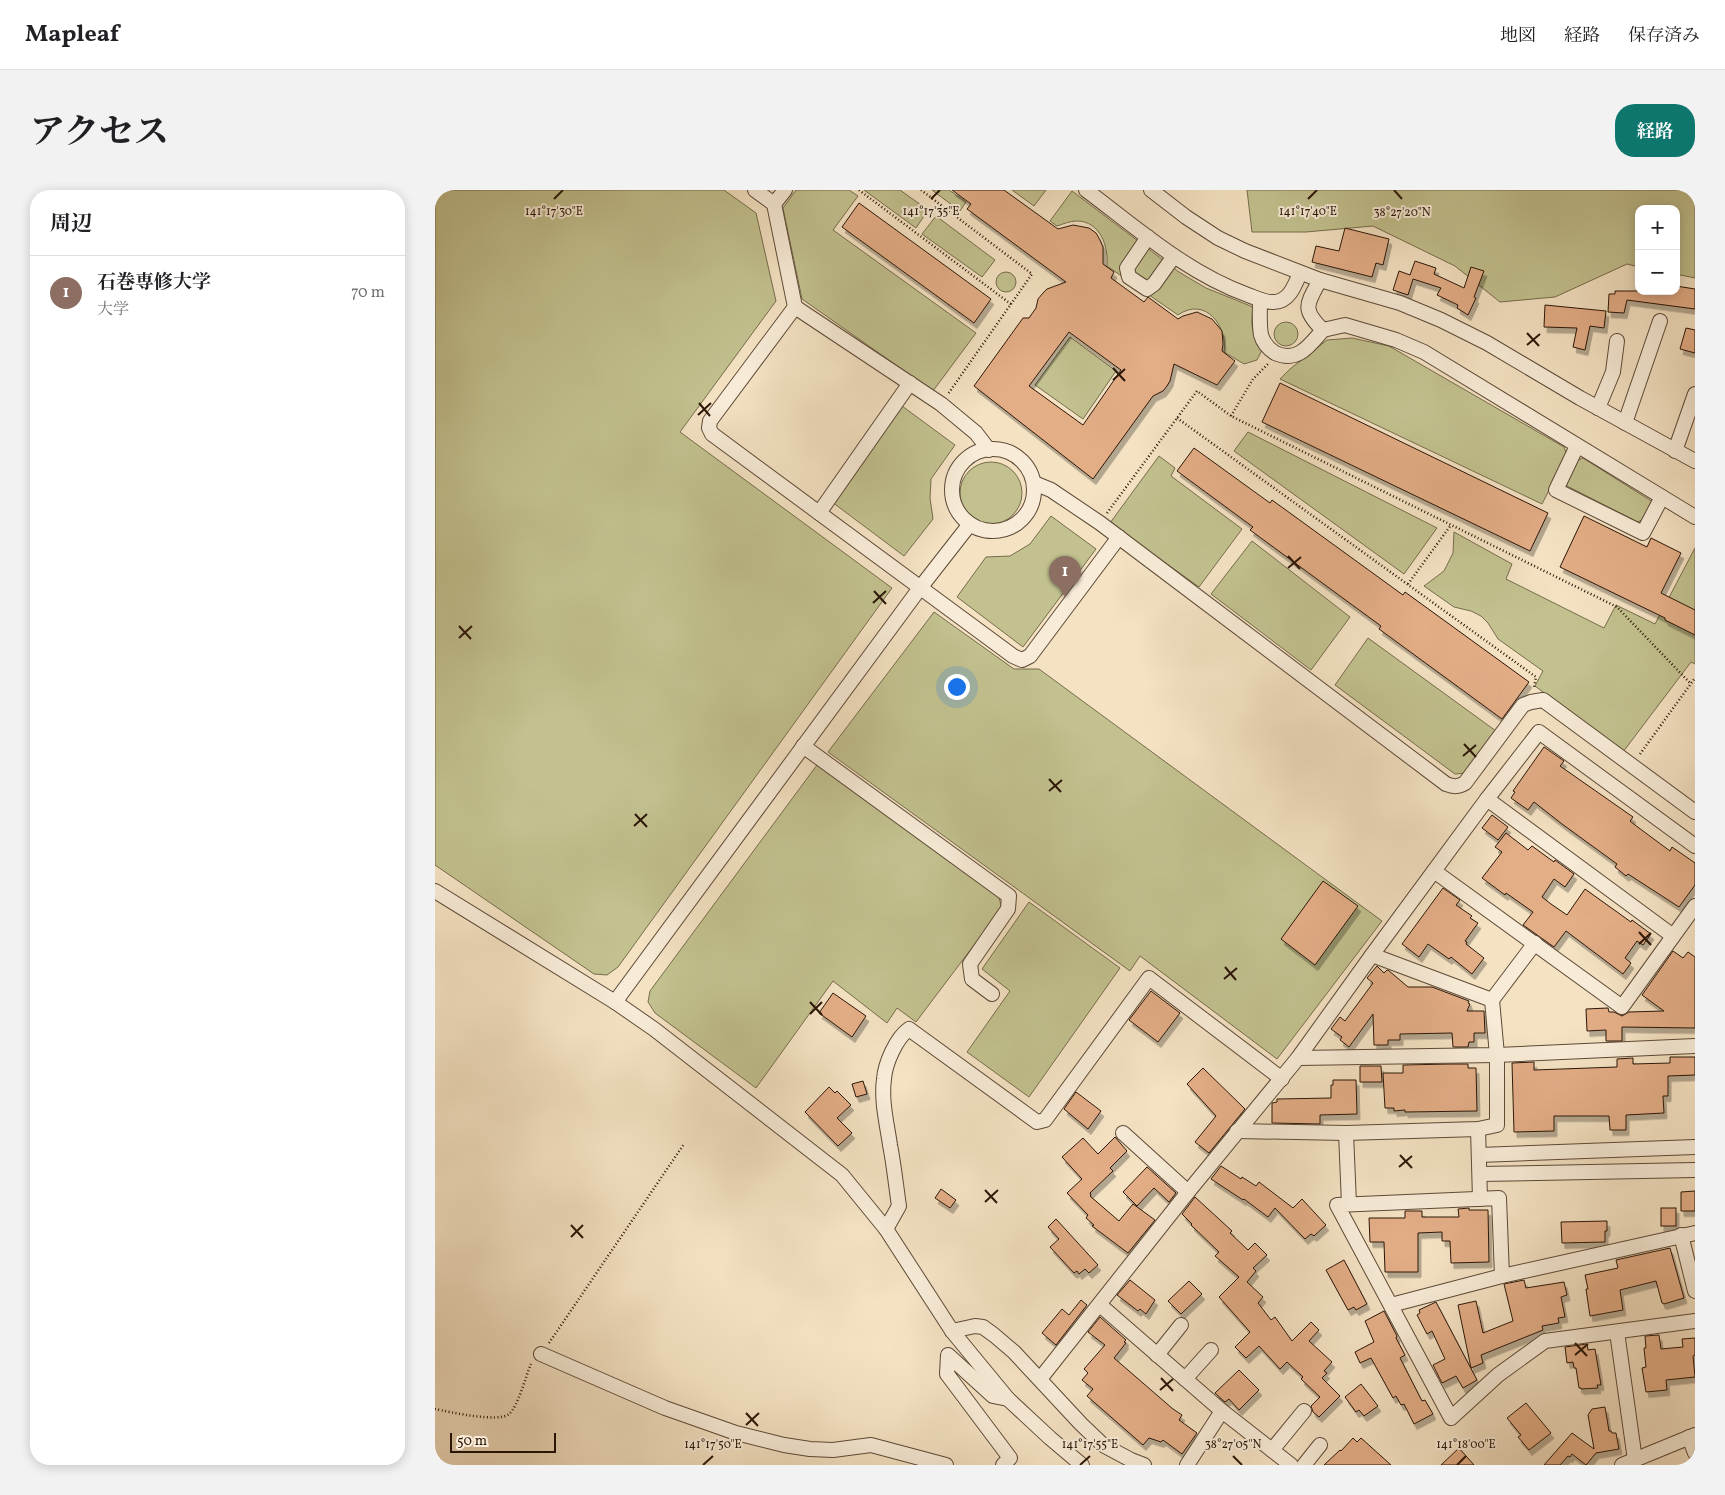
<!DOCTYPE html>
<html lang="ja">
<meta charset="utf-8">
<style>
:root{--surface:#fff;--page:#f2f2f2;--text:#202124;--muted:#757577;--line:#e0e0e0;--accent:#0f766e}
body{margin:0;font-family:Vollkorn,"Noto Serif JP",serif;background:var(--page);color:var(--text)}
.controls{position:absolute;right:15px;top:15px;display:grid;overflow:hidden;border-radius:10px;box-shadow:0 2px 12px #0003}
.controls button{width:45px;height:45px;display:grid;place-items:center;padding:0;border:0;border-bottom:1px solid var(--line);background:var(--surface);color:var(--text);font:25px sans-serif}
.scale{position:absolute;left:15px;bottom:12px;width:106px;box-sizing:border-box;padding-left:5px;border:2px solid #2b1607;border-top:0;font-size:14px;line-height:18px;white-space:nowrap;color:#2b1607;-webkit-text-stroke:4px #f8ecd8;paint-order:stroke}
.you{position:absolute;left:521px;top:496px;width:18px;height:18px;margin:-12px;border:4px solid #fff;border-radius:50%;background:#1a73e8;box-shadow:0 0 0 8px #1a73e833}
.badge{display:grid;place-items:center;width:32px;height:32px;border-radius:50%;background:var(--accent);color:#fff;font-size:16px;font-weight:700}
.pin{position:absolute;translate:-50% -41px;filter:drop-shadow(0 1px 2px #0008)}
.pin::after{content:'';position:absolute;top:26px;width:18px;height:15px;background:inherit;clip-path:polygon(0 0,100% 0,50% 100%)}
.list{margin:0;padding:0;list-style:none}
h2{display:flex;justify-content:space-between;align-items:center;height:65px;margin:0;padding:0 20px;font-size:21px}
h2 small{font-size:16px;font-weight:400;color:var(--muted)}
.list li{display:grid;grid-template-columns:32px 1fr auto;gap:15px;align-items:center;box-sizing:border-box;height:75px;padding:0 20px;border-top:1px solid var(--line)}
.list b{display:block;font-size:19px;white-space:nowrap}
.list p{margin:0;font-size:16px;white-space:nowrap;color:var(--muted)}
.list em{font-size:16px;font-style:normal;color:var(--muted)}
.map{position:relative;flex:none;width:1260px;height:1275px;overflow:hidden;border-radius:20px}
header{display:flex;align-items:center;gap:30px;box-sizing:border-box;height:70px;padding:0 25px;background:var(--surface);border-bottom:1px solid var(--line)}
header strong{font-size:24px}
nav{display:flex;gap:28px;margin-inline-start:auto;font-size:18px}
.intro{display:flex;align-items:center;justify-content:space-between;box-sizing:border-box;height:120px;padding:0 30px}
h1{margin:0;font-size:35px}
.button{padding:12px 22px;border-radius:20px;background:var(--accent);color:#fff;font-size:18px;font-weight:700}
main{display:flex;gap:30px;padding:0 30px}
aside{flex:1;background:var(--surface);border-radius:20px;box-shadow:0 2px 12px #0003}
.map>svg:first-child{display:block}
.green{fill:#c2c18f;stroke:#766c4b}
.building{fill:#e3ad86;stroke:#2b1607;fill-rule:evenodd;filter:url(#shadow)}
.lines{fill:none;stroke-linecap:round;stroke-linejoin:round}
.minor-casing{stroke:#5d4936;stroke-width:16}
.path{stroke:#2b1607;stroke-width:2.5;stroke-dasharray:1 2.5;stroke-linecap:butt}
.minor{stroke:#f8ecd8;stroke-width:14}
.ticks{fill:none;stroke:#2b1607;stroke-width:2}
.ticks-label{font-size:12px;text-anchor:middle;fill:#2b1607;stroke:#f8ecd8;stroke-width:4;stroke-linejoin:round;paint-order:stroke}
</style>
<header>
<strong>Mapleaf</strong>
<nav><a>地図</a><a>経路</a><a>保存済み</a></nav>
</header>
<div class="intro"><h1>アクセス</h1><a class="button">経路</a></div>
<main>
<aside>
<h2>周辺<small></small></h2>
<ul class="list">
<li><span class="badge" style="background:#8d6e63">1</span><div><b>石巻専修大学</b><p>大学</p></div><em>70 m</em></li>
</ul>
</aside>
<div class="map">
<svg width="1260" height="1275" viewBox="0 0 1260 1275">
<defs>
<filter id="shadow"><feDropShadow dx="3" dy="5.5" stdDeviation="0" flood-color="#0004"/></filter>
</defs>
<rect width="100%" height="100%" fill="#f4e2c3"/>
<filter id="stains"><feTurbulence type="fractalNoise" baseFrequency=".004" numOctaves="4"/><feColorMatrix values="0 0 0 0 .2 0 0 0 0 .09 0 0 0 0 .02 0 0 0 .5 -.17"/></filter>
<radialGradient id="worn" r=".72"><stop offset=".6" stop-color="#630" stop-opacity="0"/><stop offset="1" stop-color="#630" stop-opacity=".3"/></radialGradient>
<g class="green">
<path d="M0,0H289L321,23L341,111L245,242L457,398L183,777L172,785L159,784L0,675Z"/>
<path d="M361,0H414L423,6L398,40L541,143L498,201L367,109L348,18Z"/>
<path d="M429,0H465L493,20L481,38Z"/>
<path d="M497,0H514L531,12L525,21Z"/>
<path d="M577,0H611L599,16Z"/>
<path d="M812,0H1260V88L1241,84V19H1204V77L1192,74L1120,107L1065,112L1020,76L938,36L871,42H817Z"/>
<path d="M637,1L744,82L771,98L818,117C816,135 816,144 827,160L822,170L809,174L789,162C793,136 770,106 743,125L672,76C674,57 665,31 642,31C635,31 628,34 622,36L615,31Z"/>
<path d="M501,26L560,70L547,87L487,44Z"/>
<circle cx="571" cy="92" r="10"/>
<circle cx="851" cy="144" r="12"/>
<path d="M635,147L681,181L648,229L600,195Z"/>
<path d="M917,148L954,156L1129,257L1132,265L1107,314L845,189L855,179L892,150Z"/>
<path d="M467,216L520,255L496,289L495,308L498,329L469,366L397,312Z"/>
<path d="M813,242L1002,338L969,384L799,261Z"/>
<path d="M724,266L740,278L736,286L807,339L764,397L675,333Z"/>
<path d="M1148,268L1218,312L1210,328L1203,332L1132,296L1130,290L1139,272Z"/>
<circle cx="556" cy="303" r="31"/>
<path d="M616,326L661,359L588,457L522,407L551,367L575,366L595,354Z"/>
<path d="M1019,342L1077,374L1071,389L1169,438L1181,415L1220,434L1260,358V474L1256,472L1188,562L1100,496L1108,481L1063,449L1053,433L1046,426L1036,421L1019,417L989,396L1009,381L1018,363Z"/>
<path d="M817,351L915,427L876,480L776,404Z"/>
<path d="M499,422L579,479H604L947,731L842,869L705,766L695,781L393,562Z"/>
<path d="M933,448L1061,541L1031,583L1020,584L900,495Z"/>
<path d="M382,575L563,705L567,718L481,832L462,818L452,833L398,791L321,898L220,823L213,812L215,801Z"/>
<path d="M594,712L685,778L594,907L532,862L575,801L547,779Z"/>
</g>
<g class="building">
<path d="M517,0H569L623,39L638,35L654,38L661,43L665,50L668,57V74L679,82L676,88L709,112L713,107L743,129L748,126L762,122L777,129L787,141L788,154L787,161L800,171L782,195L739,174L735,191L732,196L728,201L718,206L658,289L539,196L588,128H594L601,118L603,109L608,103L612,99L631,92L532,19L536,14ZM634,142L686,180L648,235L594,196Z"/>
<path d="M424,13L556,109L539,133L407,37Z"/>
<path d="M910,38L954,49L948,75L941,73L937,87L877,72L881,56L904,61Z"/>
<path d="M980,71L1001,78L999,84L1029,98L1036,77L1049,81L1039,107L1041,108L1033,125L1022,118L1023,115L1002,105L1006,98L978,89L973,105L958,100L964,81L975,85Z"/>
<path d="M1241,96L1260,99V119L1192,110L1189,123L1173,122L1174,104H1180V101H1241Z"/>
<path d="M1110,115L1171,121L1169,138L1155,136L1150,160L1138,157L1142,138L1109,137Z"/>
<path d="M1251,138L1260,140V163L1245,159Z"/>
<path d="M845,193L1113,323L1095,361L827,232Z"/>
<path d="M759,258L835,313L837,310L968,405L970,402L1094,492L1067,529L944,439L946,436L815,340L818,337L742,281Z"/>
<path d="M1149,326L1212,357L1216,348L1246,363L1226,403L1260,420V445L1230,430V428L1125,377Z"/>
<path d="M1109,557L1129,571L1125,576L1198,627L1195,631L1200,635L1235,661L1237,657L1260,673V695L1244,717L1193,684L1191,686L1180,677L1182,674L1127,634L1099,612L1093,620L1076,608L1080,602L1078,601Z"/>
<path d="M1057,625L1073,637L1063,650L1047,638Z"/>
<path d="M1071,643L1093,660L1097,656L1119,672L1120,670L1139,684L1130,697L1119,689L1107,707L1116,714L1132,725L1150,699L1196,732L1197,730L1216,744L1208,755L1202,751L1190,768L1196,773L1188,784L1131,741L1119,757L1088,735L1098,722L1071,703L1070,705L1047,688L1067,662L1060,657Z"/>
<path d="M888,691L923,716L880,775L846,749Z"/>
<path d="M1008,698L1025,710L1021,715L1037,726L1035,728L1043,733L1030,751L1032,752L1031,754L1049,768L1037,784L1016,767L1014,769L993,754L984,767L967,754Z"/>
<path d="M1238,761L1248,768L1253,762L1260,767V838L1187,837V851H1171V840L1152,841L1151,819L1173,818L1174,822H1179L1187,826L1194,822L1229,821L1207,805Z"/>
<path d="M942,776L949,783L952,780H953L973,797H997L1034,811L1033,813L1035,814L1032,821H1049L1050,843H1039V852H1034L1033,857H1018L1017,843L965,844V850H953V855H939L938,824L914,857L905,850L907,847L896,839L905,827L910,831L938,793L932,788Z"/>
<path d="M716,801L745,823L723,852L694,830Z"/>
<path d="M398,803L431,826L417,847L384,823Z"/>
<path d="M1235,867H1260V885L1233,886V906H1228L1229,923L1191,925V940H1175L1174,926H1119V941L1079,942L1077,873L1099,872V880L1182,877V869L1198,868V874L1235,873Z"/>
<path d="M1015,874H1033V878H1041L1042,921L970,922V920L959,921V918H950L948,883H968V875Z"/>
<path d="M925,876H946L947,892H925Z"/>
<path d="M768,878L810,919L774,963L760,952L781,926L752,894Z"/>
<path d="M898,890H921L922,924L885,925V934L837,933V913L842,912V909L896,908V895H898Z"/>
<path d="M428,891L432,904L421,907L417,894Z"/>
<path d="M394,897L400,903L402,901L416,915L402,928L417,943L403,956L370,922Z"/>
<path d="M641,902L666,921L653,939L629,919Z"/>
<path d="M680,947L692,961L675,978L678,981L655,1003L656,1005L655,1006L684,1031L698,1014L720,1030L693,1063L657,1036L659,1035L651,1028L653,1025L632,1003L647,989L627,967L648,948L663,964Z"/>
<path d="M786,976L806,989L807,987L821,996L824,992L858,1018L867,1009L891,1035L879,1046L876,1044L870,1049L840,1018L833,1027L809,1009L808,1010L776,989Z"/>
<path d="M712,977L741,1003L734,1012L719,998L702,1016L688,1002Z"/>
<path d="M506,999L521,1010L515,1018L500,1008Z"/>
<path d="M1260,1001V1021H1246V1002Z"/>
<path d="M760,1007L797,1041L795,1043L813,1060L820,1053L832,1065L818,1078L821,1081L812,1092L828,1107L823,1113L836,1130L840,1127L857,1151L876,1132L884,1140L874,1151L897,1172L889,1181L892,1183L887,1188L905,1206L884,1227L878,1222L876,1216L885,1207L866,1189L868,1187L852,1172L845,1179L824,1156L811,1168L800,1157L815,1142L784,1107L804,1087L780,1066L784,1062L756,1035L757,1034L747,1024Z"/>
<path d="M1034,1018V1020H1053L1054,1072L1016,1073L1015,1051H1007V1042L983,1043V1082H950L949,1052H935L934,1028H970V1021H987V1027H1024L1023,1019Z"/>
<rect x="1226" y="1018" width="15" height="18"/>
<path d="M621,1029L663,1075L654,1083L650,1079L644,1084L642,1081L639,1083L615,1057L624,1049L613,1037Z"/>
<path d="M1172,1031V1041H1170V1052L1127,1053L1126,1032Z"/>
<path d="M1235,1058L1249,1108L1229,1114L1227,1113L1221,1091L1185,1100L1188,1120L1155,1126L1151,1099H1153L1150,1085L1183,1078L1181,1070Z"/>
<path d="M909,1070L932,1114L921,1120L919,1117L913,1120L891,1080Z"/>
<path d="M695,1090L720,1110L711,1124L705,1119L703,1121L682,1105Z"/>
<path d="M1089,1090L1091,1098L1129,1092L1132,1105L1126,1107L1130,1127L1123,1128L1124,1133L1107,1136L1108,1140L1046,1165L1048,1173L1036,1178L1023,1115L1041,1111L1048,1143L1078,1131L1069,1094Z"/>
<path d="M754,1091L767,1104L746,1124L733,1111Z"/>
<path d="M646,1110L652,1115L621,1155L607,1143L627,1119L634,1125Z"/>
<path d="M1001,1112L1042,1190L1028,1198L1021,1186L1007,1193L998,1175L1010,1169L997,1141L992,1144L982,1125L985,1123L984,1120Z"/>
<path d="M949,1121L962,1146L961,1148L970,1165L965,1168L987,1211L990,1210L998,1224L979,1234L969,1214L966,1215L961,1206L958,1208L936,1168L925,1173L920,1162L939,1152L930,1131Z"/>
<path d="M665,1127L691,1150L689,1152L691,1153L679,1168L738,1219L747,1225L744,1230L762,1243L747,1264L728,1250L726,1252L714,1248L708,1255L652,1206L658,1199L647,1190L653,1183L649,1179L670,1155L653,1142Z"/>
<path d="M1224,1145L1226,1159L1248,1157L1247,1149L1260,1148V1165L1258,1166L1260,1187L1231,1190L1232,1200L1211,1202L1207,1178L1211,1177L1209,1158H1211L1210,1146Z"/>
<path d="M1152,1154L1153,1160L1160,1159L1166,1195H1162L1163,1198L1146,1199V1198H1144L1141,1178H1139L1138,1172L1132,1173L1130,1157Z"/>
<path d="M804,1180L824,1200L804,1220L794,1209L790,1212L780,1203Z"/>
<path d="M926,1194L943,1216L929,1226L924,1220L921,1222L910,1207Z"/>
<path d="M1091,1213L1116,1243L1094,1260L1083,1247L1086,1245L1072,1228Z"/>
<path d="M1170,1217L1174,1241H1176L1177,1243H1181L1184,1259L1161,1263L1151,1275L1137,1264L1135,1267L1133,1266L1125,1275H1109L1137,1243L1159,1259L1153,1225L1157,1219Z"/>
<path d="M918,1248L922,1252L926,1248L956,1275H889L905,1260L906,1261Z"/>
<path d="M1024,1258L1039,1275H1006Z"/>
</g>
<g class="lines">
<defs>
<g id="minor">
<path d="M320,0L339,14L360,117L275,231L274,238L277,244L578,466L587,470L595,466L684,347"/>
<path d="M651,0C703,39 752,83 813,105C821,108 831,113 839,112C854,112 860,95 865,83"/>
<path d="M716,0L751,27L783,48L810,61L885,90L965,113L1006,130L1052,153L1145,208L1260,271"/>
<path d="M339,14L350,0"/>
<path d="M713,47L692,78L694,87L712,99L719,94L739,66"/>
<path d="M885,90C872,114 866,119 888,140L910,135L961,150L989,162L1260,327"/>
<path d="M825,110C825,121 824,133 826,145C828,152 834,159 840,163C863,173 874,156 888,140"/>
<path d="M360,117L506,214L541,243L554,260"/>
<path d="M1163,218L1178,182L1182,151"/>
<path d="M1190,233L1225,131"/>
<path d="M1142,256L1121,300L1208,343L1227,307"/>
<circle cx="558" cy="300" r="41"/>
<path d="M1240,261L1260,204"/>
<path d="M599,293L616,300L665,333L1011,594C1019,597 1023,597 1030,593L1088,515L1096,512L1108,510L1260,622"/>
<path d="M384,323L475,193"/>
<path d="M368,556L574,706L573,719L535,774L537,789L557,804"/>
<path d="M1052,609L1238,746"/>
<path d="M999,681L1187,817L1260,716"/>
<path d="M0,701L180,812L219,839L407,985L451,1039L517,1141L573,1209L615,1248L647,1275"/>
<path d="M1057,810L1100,753"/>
<path d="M180,812L485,398L535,334"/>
<path d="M863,868L1062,865L1260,856"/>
<path d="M1043,939L1045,1009"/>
<path d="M802,941L911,943L1043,939L1062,935V865L1057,810L937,765"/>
<path d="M688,943L753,1002"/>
<path d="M911,943L914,1014"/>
<path d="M1044,965L1260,957"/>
<path d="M1045,984L1260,980"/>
<path d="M451,1039L464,1016C461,996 459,975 455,955C452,934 446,911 449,889C450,874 461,848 474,839L602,932L610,930L714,788L847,889"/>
<path d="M1246,1045L1260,1101"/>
<path d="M1067,1086L1064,1008L902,1015L1016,1228L1063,1185L1110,1151L1260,1131"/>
<path d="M665,1115L787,1221L856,1275"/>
<path d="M956,1115L1067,1086L1260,1043"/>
<path d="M517,1141L540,1136L548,1137L559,1145L579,1162L646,1234L668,1255L696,1270L709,1275"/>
<path d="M1182,1142L1200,1270"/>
<path d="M106,1164L230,1218L301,1243L349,1255L375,1259L398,1260L436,1255L511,1275"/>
<path d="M722,1165L746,1135"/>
<path d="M605,1189L753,1002L863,868L937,765L1052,609L1104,542L1260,656"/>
<path d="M750,1189L776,1160"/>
<path d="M1254,1247L1260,1263"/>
<path d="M837,1260L869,1221"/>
<path d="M568,1275L575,1268L512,1184L513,1165L558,1206L573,1209"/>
<path d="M752,1275L787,1221"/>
<path d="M869,1275L885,1255"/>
<path d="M1187,1275L1260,1245"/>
</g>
</defs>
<use href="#minor" class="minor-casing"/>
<g class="path">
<path d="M424,0L577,115"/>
<path d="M486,0L597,84L513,204"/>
<path d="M796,226L818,189L833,174"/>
<path d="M742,228L1101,487L1099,497"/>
<path d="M672,323L762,201L796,226L1182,417L1256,494"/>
<path d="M973,394L1016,335"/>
<path d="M1205,564L1260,488"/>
<path d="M114,1153L249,954"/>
<path d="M0,1219C15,1222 63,1233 74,1224C83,1217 91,1185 96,1174"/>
</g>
<use href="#minor" class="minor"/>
</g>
<path class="ticks" d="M959,0L967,9M119,9L128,0M496,9L505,0M873,9L882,0M1092,143L1104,156M1092,155L1105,144M678,178L690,191M678,190L690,179M264,213L275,226M263,225L276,213M853,366L865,379M853,378L866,367M439,401L451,414M438,413L451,401M24,436L36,449M24,448L37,436M1029,554L1041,567M1028,566L1041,555M614,589L626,602M614,601L627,590M200,624L212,637M199,636L212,624M1204,742L1216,755M1204,754L1216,743M790,777L801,790M789,789L802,778M375,812L387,825M375,824L387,812M965,965L977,978M964,977L977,966M550,1000L562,1013M550,1012L563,1000M136,1035L148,1048M136,1047L148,1035M1140,1153L1152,1166M1140,1165L1153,1154M726,1188L738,1201M725,1200L738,1189M311,1223L323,1236M311,1235L324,1223M798,1266L807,1275M268,1275L278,1266M645,1275L655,1266M1022,1275L1031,1266"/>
<g class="ticks-label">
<text x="119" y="25">141°17'30"E</text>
<text x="496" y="25">141°17'35"E</text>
<text x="873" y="25">141°17'40"E</text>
<text x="967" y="26">38°27'20"N</text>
<text x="798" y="1258">38°27'05"N</text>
<text x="278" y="1258">141°17'50"E</text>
<text x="655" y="1258">141°17'55"E</text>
<text x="1031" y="1258">141°18'00"E</text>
</g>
<rect width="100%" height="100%" filter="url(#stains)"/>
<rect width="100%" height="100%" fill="url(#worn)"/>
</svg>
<div class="controls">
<button>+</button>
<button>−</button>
</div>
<div class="scale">50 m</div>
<div class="you"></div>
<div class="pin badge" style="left:630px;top:407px;background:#8d6e63">1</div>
</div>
</main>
